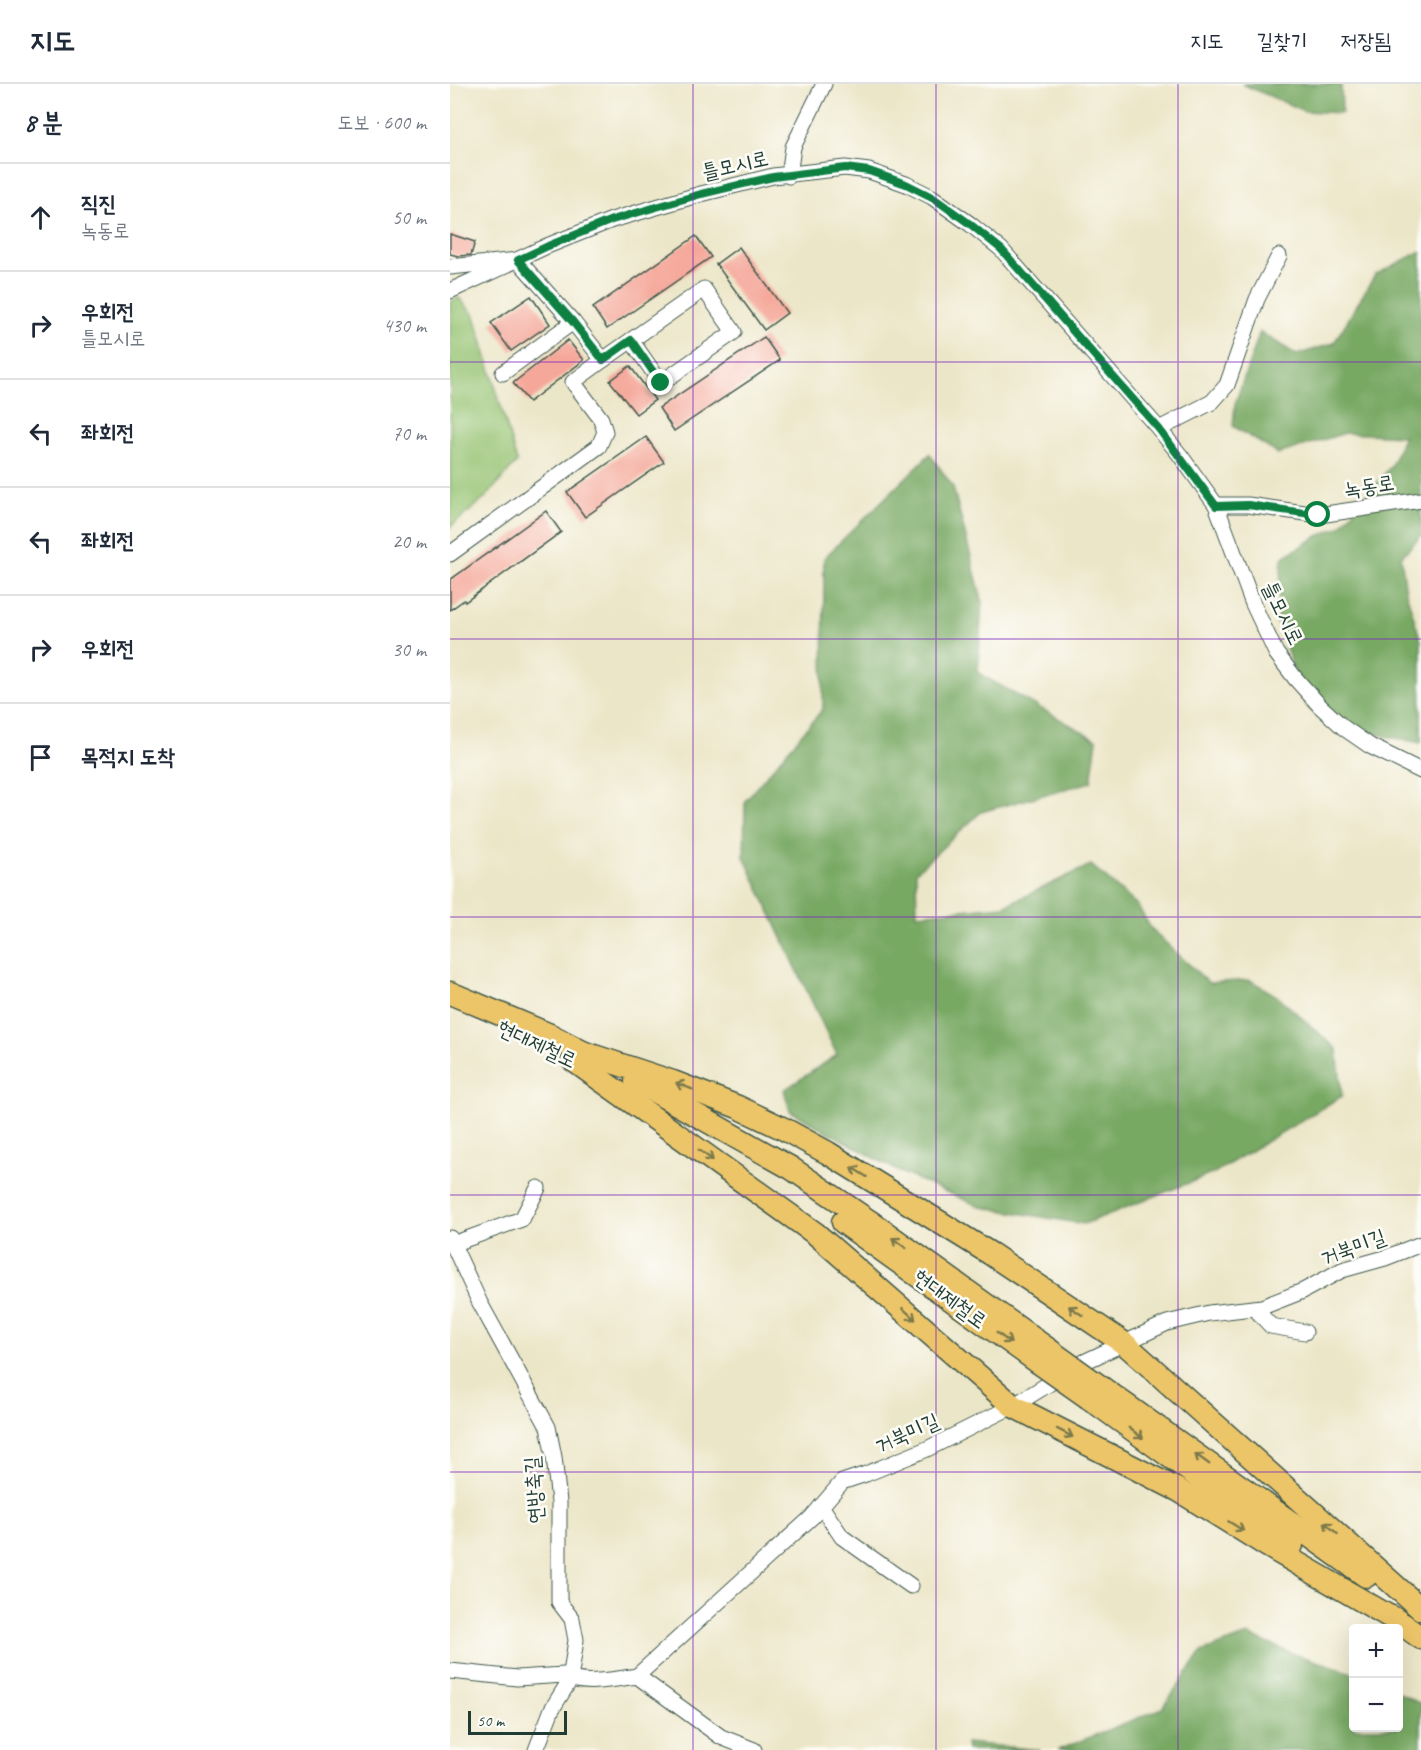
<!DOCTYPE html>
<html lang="ko">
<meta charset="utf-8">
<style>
:root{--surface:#fff;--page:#f2f2f3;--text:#1f2937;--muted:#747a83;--line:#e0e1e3}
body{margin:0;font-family:Caveat,"Poor Story",sans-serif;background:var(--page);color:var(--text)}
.controls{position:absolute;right:18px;bottom:18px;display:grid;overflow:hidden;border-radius:6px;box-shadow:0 6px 24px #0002}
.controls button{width:54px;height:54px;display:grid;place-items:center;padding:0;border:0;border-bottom:2px solid var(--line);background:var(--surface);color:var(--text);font:30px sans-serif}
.scale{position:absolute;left:18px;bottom:15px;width:99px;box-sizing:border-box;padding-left:6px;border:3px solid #1f3d34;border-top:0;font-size:16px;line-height:21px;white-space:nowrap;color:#1f3d34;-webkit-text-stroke:4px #fdfcf7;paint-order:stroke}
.stop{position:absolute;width:18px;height:18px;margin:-14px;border:4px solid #0b8043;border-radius:50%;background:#fff}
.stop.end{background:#0b8043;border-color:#fff;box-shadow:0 2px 6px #0008}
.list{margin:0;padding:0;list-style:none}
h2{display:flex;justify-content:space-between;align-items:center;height:78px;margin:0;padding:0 24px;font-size:26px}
h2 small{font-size:20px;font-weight:400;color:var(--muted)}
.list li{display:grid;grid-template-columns:39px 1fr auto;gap:18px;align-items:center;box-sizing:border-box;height:108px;padding:0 24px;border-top:2px solid var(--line)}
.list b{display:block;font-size:22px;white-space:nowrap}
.list p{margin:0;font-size:20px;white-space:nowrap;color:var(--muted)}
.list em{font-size:20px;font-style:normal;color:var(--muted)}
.icon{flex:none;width:33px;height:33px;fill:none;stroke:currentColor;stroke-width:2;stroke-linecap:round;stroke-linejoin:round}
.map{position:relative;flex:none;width:971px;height:1666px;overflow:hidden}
header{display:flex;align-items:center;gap:36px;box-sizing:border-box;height:84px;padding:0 30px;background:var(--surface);border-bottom:2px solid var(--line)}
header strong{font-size:28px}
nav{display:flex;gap:33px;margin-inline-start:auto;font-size:21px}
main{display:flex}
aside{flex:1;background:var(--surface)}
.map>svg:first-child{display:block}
.green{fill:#95c372;stroke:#5a8053;stroke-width:1.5}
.forest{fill:#78a964;stroke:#4c734c;stroke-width:1.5}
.building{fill:#f5a79a}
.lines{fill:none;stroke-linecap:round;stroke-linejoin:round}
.minor-casing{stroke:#3e564a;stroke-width:17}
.highway-casing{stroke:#3e564a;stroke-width:25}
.minor{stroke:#fff;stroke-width:15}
.highway{stroke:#edc569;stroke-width:22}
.highway-bridge-casing{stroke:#3e564a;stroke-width:25;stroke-linecap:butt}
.highway-bridge{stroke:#edc569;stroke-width:22}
.oneway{stroke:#7c7a4c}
.route{stroke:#0b8043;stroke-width:8}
.grid{fill:none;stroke:#7b2cbf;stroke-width:1.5;stroke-opacity:0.55}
.labels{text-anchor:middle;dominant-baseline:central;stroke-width:5;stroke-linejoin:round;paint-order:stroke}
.street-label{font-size:21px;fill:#1f3d34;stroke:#fdfcf7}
</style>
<header>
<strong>지도</strong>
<nav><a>지도</a><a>길찾기</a><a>저장됨</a></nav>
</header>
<main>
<aside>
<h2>8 분<small>도보 · 600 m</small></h2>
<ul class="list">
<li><svg class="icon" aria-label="ahead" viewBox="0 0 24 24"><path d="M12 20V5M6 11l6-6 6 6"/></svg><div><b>직진</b><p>녹동로</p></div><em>50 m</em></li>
<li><svg class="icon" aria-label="right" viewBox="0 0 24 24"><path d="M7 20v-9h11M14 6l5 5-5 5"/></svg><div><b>우회전</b><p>틀모시로</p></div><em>430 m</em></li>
<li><svg class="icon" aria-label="left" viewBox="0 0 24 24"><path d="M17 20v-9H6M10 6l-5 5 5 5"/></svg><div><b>좌회전</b></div><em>70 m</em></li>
<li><svg class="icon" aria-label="left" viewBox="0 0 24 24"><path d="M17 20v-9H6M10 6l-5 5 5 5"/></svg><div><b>좌회전</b></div><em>20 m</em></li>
<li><svg class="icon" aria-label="right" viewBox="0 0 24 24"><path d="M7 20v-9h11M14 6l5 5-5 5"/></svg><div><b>우회전</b></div><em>30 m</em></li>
<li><svg class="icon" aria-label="arrive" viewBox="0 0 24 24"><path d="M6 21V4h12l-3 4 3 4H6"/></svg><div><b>목적지 도착</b></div></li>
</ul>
</aside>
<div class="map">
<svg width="971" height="1666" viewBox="0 0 971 1666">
<rect width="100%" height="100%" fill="#fdfcf7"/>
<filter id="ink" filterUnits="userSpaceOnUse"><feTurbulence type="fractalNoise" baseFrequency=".0167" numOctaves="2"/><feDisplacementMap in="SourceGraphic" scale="12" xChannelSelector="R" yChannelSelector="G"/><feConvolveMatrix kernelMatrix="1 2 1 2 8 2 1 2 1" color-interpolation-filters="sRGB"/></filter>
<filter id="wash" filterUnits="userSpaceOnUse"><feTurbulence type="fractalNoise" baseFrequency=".008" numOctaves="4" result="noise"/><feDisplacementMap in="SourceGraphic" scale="24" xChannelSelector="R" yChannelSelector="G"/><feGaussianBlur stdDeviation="1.35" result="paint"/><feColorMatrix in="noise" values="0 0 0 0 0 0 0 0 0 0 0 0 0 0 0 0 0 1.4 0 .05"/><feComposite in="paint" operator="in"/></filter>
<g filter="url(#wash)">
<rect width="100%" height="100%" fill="#ece6c8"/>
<path class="green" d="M9,214L25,232L67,378L33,416L0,443V218Z"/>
<g class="forest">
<path d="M792,0H891L892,29L854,27Z"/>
<path d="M971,167V452L951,473L956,508L971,557V659L875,640L856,621L827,538L832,474L868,452L890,443L941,382L954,352L895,349L828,370L783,342L785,320L810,248L847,271L884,259L925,191Z"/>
<path d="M480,370L503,403L532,516L528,589L647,656L641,698L531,728L466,788L467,830L554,822L641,781L687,821L702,846L759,899L800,896L827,912L887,965L892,1012L764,1089L634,1140L531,1123L448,1087L340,1027L334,1006L387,971L294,773L295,717L373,625L374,474Z"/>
<path d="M798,1551L841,1569L903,1589L904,1644H948L949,1609L971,1620V1666H608L713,1624L751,1568Z"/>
<path d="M516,1659L590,1666H517Z"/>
</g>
<g id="blocks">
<g class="building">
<path d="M0,150L25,158L21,171L8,172L0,170Z"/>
<path d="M246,152L261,173L157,245L143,224Z"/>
<path d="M289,163L337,229L314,246L266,180Z"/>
<path d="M81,212L100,240L61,267L41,239Z"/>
<path d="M314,253L330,276L224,347L209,324Z"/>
<path d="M118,256L134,276L79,318L63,299Z"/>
<path d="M180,282L205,316L186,330L160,297Z"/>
<path d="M196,353L214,378L135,433L117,408Z"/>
<path d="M96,427L111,448L15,518L14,516L0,526V496Z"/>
</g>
</g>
</g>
<g filter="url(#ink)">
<use href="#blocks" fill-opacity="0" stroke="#3e564a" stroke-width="1.5"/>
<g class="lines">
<defs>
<g id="minor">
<path d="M339,92L343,63L374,0"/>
<path d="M0,183L68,176L123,238L153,276L254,205L284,248L211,299L181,256"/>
<path d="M0,207L97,162L162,136L251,110L323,92L395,84L419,87L456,100L482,113L520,140L551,165L709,345L730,371L766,421L803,520L826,569L845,594L870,622L894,644L920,662L971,687"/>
<path d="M53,289L123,238"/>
<path d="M709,345L762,318L777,301L807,215L829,172"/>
<path d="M766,421H798L869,431L971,416"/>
<path d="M0,470L149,362L155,348L151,335L123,298L153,276"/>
<path d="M0,1154L30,1219L98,1343L104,1373L109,1418V1518L122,1535L126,1556L120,1596L102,1625L86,1666"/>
<path d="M0,1161L72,1135L88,1104"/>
<path d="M804,1224L821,1242L855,1248"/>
<path d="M371,1422L392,1453L461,1502"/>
<path d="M0,1587L67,1594L114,1591C129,1603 168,1595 187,1592L362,1433L392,1398L416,1390L477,1365L563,1322L634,1278L717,1239L759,1229L812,1223L853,1207L892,1186L935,1174L971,1160"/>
<path d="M187,1592L271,1653L304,1666"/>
</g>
<g id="highway">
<path d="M0,909L100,951L144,974"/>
<path d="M132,968L223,998L288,1023L334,1045L378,1069L541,1170L675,1260L971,1525"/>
<path d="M123,976L366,1150L563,1322L728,1406L816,1461L954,1541"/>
<path d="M186,997L341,1084L419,1137L599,1266"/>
<path d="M393,1138L588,1278"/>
<path d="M652,1304L916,1492"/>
<path d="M639,1314L842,1461"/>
<path d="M942,1533L971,1554"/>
</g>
</defs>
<use href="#minor" class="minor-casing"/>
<use href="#highway" class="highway-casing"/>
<use href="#minor" class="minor"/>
<use href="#highway" class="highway"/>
<defs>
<g id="highway-bridge">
<path d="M599,1266L652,1304"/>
<path d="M588,1278L639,1314"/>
</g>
</defs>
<use href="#highway-bridge" class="highway-bridge-casing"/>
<use href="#highway-bridge" class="highway-bridge"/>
</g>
<defs><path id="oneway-shaft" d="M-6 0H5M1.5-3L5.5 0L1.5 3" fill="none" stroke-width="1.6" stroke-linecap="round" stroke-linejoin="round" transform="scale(1.5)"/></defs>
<g class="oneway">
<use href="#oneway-shaft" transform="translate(234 1002) rotate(-158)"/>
<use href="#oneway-shaft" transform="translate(256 1071) rotate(36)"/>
<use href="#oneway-shaft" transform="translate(409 1088) rotate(-148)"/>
<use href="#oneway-shaft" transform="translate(449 1159) rotate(-144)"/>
<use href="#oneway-shaft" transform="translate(626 1227) rotate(-146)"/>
<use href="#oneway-shaft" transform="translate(459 1230) rotate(42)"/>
<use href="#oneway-shaft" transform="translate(554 1254) rotate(36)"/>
<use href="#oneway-shaft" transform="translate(615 1349) rotate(27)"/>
<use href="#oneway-shaft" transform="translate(686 1349) rotate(36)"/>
<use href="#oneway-shaft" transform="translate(752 1375) rotate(-144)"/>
<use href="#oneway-shaft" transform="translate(786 1442) rotate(32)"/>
<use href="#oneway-shaft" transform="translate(881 1444) rotate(-138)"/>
</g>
</g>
<g class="lines" filter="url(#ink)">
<path class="route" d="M211,299L181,256L153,276L123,238L68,176L98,162L162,136L251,110L323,93L395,84L419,87L456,100L482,113L520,140L551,165L709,345L766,422L798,421L868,431"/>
</g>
<path class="grid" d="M243,0V1666M486,0V1666M728,0V1666M0,278H971M0,555H971M0,833H971M0,1111H971M0,1388H971"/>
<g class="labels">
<g class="street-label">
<text transform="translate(285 81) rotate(-13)">틀모시로</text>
<text transform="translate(919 402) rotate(-9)">녹동로</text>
<text transform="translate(833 529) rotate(64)">틀모시로</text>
<text transform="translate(87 960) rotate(25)">현대제철로</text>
<text transform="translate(903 1163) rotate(-20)">거북미길</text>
<text transform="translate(500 1215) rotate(36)">현대제철로</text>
<text transform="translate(457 1349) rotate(-24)">거북미길</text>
<text transform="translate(84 1406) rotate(-94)">연방축길</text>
</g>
</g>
</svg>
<div class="controls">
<button>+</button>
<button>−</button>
</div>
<div class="scale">50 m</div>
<div class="stop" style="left:868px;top:431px"></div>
<div class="stop end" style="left:211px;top:299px"></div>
</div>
</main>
